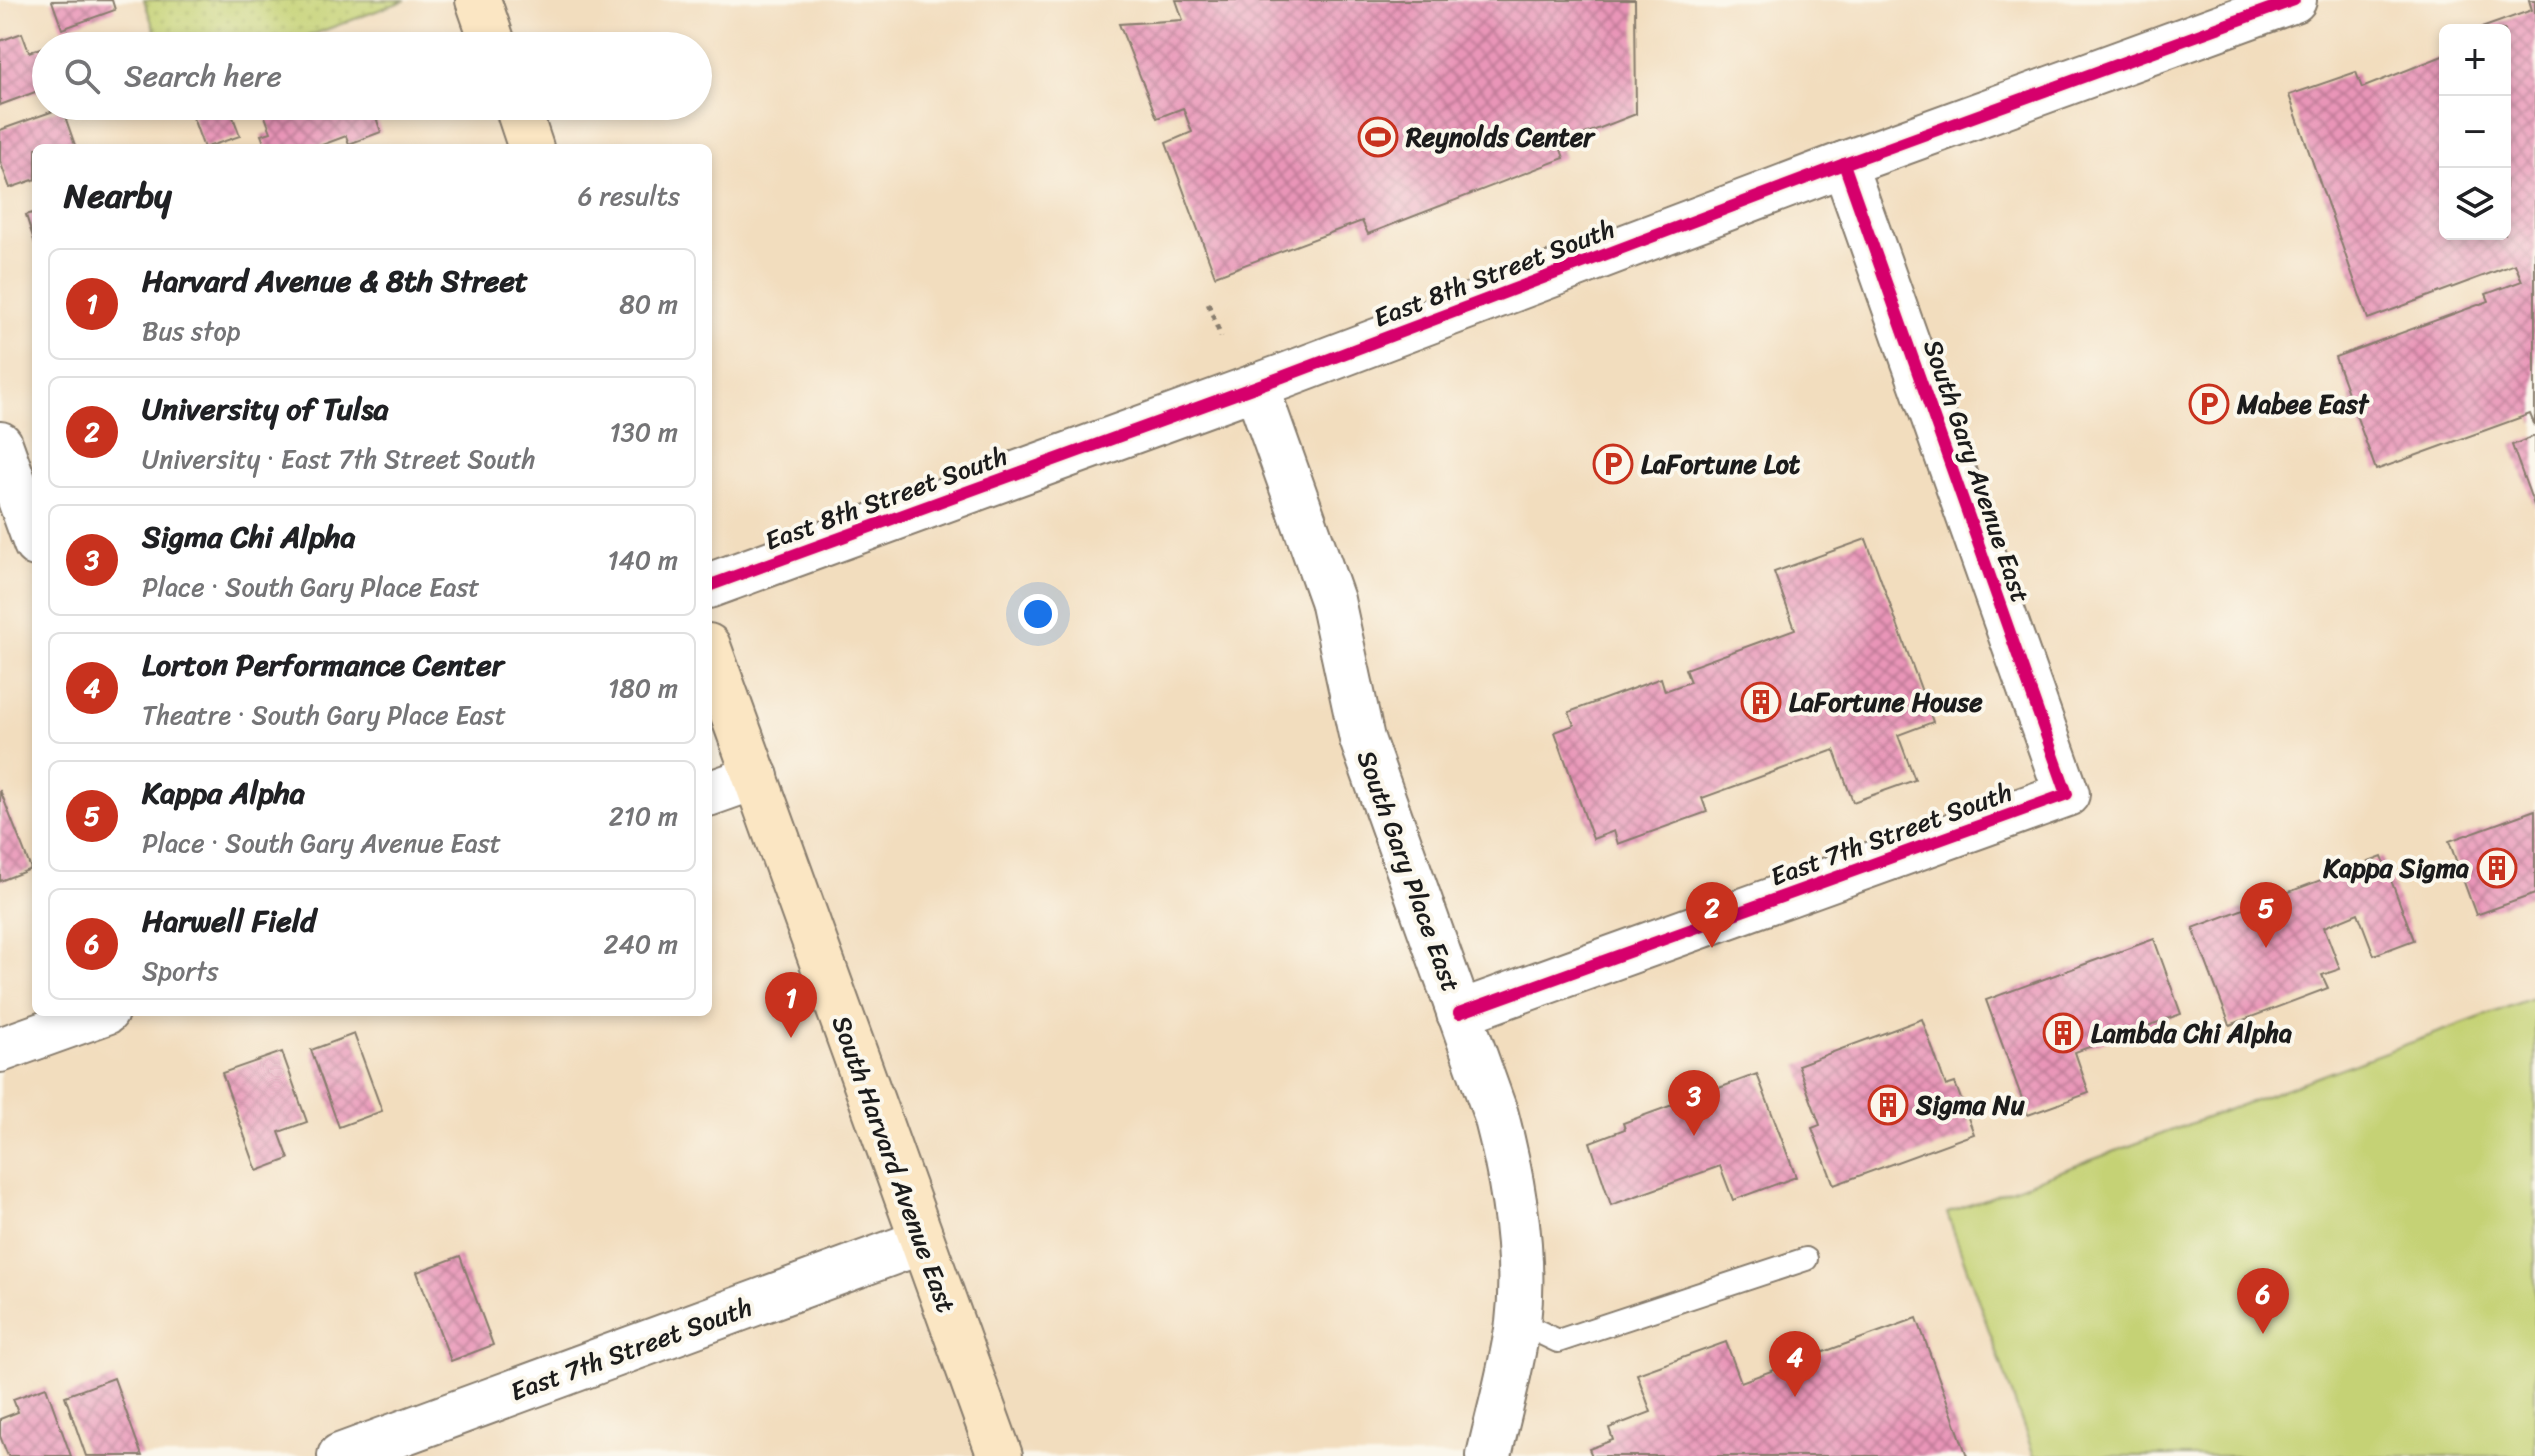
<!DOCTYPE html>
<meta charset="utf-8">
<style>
:root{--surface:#fff;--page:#f2f2f2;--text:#202124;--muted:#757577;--line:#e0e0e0;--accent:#c8321e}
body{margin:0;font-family:Sriracha,sans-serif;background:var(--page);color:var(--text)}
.controls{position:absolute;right:24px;top:24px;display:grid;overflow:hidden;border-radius:12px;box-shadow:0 4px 12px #0003}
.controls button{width:72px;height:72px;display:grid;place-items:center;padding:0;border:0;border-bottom:2px solid var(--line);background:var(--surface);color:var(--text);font:40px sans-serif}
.you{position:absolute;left:1038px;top:614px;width:28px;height:28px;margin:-20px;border:6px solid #fff;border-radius:50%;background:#1a73e8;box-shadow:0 0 0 12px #1a73e833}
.badge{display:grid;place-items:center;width:52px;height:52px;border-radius:50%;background:var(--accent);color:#fff;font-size:26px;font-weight:700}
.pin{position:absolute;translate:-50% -66px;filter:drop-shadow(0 2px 4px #0008)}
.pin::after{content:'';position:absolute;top:42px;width:28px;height:24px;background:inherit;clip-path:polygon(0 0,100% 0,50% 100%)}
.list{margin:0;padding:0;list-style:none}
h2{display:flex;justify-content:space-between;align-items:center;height:104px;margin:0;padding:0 32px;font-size:34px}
h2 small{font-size:26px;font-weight:400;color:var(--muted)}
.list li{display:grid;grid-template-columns:52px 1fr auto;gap:24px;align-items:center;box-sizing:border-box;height:112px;margin:0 16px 16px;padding:0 16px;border:2px solid var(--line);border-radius:12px}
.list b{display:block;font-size:30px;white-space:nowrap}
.list p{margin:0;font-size:26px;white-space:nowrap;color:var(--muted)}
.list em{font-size:26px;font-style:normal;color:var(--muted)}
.icon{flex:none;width:44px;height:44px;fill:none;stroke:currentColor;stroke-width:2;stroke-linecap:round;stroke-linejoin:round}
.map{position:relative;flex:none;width:2535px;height:1456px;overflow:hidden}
.search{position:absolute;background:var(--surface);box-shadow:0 4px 12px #0003;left:32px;top:32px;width:680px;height:88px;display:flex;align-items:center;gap:20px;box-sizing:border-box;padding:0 28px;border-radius:44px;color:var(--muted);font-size:30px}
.panel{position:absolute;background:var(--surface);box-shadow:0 4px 12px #0003;left:32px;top:144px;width:680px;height:872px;border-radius:12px}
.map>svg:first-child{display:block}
.grass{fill:url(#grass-dots);stroke:#707748;stroke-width:2}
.pitch{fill:#c5d274;stroke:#707748;stroke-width:2}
.building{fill:url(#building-cross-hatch)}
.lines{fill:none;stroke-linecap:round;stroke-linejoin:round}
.service-casing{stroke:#877c6d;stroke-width:26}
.minor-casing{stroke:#877c6d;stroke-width:48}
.secondary-casing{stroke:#877c6d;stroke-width:48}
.path{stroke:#877c6d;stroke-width:5;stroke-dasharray:6 6;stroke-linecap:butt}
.service{stroke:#fff;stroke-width:22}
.minor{stroke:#fff;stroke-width:44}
.secondary{stroke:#fbe6c3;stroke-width:44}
.cycleway-casing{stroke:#fbf7ec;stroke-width:17}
.cycleway{stroke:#d6006c;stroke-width:12}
.labels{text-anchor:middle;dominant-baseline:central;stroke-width:8;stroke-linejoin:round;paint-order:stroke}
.poi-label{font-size:26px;font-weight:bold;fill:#1c1c1c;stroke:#fbf7ec;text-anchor:start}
.street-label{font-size:26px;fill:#1c1c1c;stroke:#fbf7ec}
</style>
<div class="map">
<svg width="2535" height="1456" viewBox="0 0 2535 1456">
<defs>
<pattern id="grass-dots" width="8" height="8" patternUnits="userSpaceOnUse" patternTransform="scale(2)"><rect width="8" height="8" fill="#c5d274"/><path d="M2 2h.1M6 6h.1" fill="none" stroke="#a9b464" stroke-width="1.8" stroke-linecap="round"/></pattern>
<pattern id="building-cross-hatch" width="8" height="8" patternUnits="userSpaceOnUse" patternTransform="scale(2)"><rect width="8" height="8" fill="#e995b8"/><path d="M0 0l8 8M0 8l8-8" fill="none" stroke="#bc7995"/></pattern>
</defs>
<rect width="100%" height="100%" fill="#fbf7ec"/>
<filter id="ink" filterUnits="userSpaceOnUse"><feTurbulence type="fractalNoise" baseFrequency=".0125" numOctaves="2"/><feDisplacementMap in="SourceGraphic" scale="16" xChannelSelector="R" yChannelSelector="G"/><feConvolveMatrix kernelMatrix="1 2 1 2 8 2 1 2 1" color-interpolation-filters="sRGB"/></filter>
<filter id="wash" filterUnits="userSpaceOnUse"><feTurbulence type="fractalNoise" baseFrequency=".006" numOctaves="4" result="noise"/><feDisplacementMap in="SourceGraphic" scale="32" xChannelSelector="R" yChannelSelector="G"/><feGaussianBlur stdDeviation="1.8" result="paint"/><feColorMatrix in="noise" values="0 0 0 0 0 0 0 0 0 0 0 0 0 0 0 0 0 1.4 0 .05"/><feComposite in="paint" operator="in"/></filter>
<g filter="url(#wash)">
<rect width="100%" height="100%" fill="#f2ddbe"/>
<path class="grass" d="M144,0H406L282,46H160Z"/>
<path class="pitch" d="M2535,997V1456H2034L1947,1213Z"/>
<g id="blocks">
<g class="building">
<path d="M112,0L115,10L62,29L52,1Z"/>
<path d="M1176,0H1635L1636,114L1559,144L1564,158L1368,234L1362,221L1215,276L1166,143L1192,132L1183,108L1157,118L1119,24L1183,20Z"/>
<path d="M2529,0H2535V426L2530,414L2376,470L2335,357L2489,301L2486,294L2522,281L2515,264L2368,319L2289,95L2356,72L2362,88L2445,55V234H2505V30H2476L2532,10Z"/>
<path d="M22,33L29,52L46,46V88L0,105V41Z"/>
<path d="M217,106H229L240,136L204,148L192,115Z"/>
<path d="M261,106H372L381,132L349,144L346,136L314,148H266L261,135L271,132Z"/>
<path d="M62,108L76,148H36V179L10,188L0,161V130Z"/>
<path d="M36,212V244H35L26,215Z"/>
<path d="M2535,436V508L2512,445Z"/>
<path d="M1866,539L1933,722L1898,735L1915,780L1853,802L1834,750L1702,798L1707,812L1618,844L1614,831L1593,839L1555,732L1574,725L1569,712L1661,678L1665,691L1690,682L1685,669L1795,629L1774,572Z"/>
<path d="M0,790L31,869L0,881Z"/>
<path d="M2535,810V894L2476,915L2449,841Z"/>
<path d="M2382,857L2414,940L2374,955L2358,913L2324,927L2340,969L2322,975L2328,988L2230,1025L2193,928Z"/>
<path d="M2154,939L2181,1014L2075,1052L2089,1093L2028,1115L1986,1000Z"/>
<path d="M1922,1019L1946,1086L1955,1083L1974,1134L1834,1185L1812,1128L1820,1125L1798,1065Z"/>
<path d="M354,1034L382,1111L339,1127L311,1050Z"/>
<path d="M282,1052L307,1122L279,1132L289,1159L257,1171L222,1073Z"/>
<path d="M1757,1074L1796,1177L1733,1200L1720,1166L1611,1205L1590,1142L1625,1129L1623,1123Z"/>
<path d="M460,1256L493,1345L451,1361L417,1272Z"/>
<path d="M1917,1318L1967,1456H1592L1589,1449L1613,1440L1609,1428L1651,1412L1637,1374L1726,1342L1741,1382Z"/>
<path d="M114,1378L142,1456H86L65,1396Z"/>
<path d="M46,1387L71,1456H8L0,1436V1419L18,1412L13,1399Z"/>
</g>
</g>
</g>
<g filter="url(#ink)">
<use href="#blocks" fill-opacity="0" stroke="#877c6d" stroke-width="2"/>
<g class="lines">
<defs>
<path id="service" d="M1518,1322L1558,1341L1806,1259"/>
<g id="minor">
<path d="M1256,386L1332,600L1362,739L1496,1115C1513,1180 1526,1256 1518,1323C1512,1367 1499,1412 1489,1456"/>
<path d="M0,444L36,544"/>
<path d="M708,586L1282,377L1844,164L2294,0"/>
<path d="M708,794L756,777"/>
<path d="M1459,1013L2067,794L1844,164"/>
<path d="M0,1050L106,1012"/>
<path d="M340,1456L921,1242"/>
</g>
<g id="secondary">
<path d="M478,0L494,46"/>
<path d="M517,106L531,148"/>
<path d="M708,646L1000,1456"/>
</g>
</defs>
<use href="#service" class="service-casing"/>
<use href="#minor" class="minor-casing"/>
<use href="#secondary" class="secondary-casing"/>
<path class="path" d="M1208,303L1221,337"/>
<use href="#service" class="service"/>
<use href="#minor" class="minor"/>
<use href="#secondary" class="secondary"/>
<defs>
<g id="cycleway">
<path d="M708,586L1282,377L1844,164L2294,0"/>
<path d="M1459,1013L2067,794L1844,164"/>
</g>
</defs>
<use href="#cycleway" class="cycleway-casing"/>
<use href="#cycleway" class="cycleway"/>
</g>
</g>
<defs>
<symbol id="stadium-ring" viewBox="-11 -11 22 22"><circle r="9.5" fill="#fbf7ec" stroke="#c8321e" stroke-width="1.5"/><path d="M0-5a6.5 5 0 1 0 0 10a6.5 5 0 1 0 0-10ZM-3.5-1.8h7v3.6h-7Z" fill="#c8321e"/></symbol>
<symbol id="parking-ring" viewBox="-11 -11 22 22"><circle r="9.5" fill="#fbf7ec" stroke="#c8321e" stroke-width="1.5"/><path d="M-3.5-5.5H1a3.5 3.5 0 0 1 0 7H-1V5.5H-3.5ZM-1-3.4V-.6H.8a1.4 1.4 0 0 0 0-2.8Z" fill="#c8321e"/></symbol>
<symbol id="building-ring" viewBox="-11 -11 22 22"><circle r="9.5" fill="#fbf7ec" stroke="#c8321e" stroke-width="1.5"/><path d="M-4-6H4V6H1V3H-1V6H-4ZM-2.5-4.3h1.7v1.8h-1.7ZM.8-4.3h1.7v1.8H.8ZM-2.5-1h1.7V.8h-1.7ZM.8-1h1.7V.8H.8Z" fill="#c8321e"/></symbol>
</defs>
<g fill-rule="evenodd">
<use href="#stadium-ring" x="1356" y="115" width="44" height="44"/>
<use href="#parking-ring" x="2187" y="382" width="44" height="44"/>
<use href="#parking-ring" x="1591" y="442" width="44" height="44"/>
<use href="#building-ring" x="1739" y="680" width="44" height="44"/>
<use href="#building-ring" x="2475" y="846" width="44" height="44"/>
<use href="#building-ring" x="2041" y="1011" width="44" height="44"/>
<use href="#building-ring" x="1866" y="1083" width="44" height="44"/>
</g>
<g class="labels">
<g class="poi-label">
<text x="1406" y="137">Reynolds Center</text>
<text x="2237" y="404">Mabee East</text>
<text x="1641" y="464">LaFortune Lot</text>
<text x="1789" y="702">LaFortune House</text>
<text x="2469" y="868" text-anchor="end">Kappa Sigma</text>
<text x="2091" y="1033">Lambda Chi Alpha</text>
<text x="1916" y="1105">Sigma Nu</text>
</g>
<g class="street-label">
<text transform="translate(1494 273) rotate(-21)">East 8th Street South</text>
<text transform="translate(1977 471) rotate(71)">South Gary Avenue East</text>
<text transform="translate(886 498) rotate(-20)">East 8th Street South</text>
<text transform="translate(1891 834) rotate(-20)">East 7th Street South</text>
<text transform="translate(1409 871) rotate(70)">South Gary Place East</text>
<text transform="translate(894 1164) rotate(70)">South Harvard Avenue East</text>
<text transform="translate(631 1349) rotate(-20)">East 7th Street South</text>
</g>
</g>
</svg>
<div class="controls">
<button>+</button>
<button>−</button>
<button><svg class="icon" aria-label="layers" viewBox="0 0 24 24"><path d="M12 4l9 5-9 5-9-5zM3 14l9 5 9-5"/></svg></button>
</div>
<div class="you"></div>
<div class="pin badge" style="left:791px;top:1038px">1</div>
<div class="pin badge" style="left:1712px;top:948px">2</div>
<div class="pin badge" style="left:1694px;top:1136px">3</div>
<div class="pin badge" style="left:1795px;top:1397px">4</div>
<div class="pin badge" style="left:2266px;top:948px">5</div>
<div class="pin badge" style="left:2263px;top:1334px">6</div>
<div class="search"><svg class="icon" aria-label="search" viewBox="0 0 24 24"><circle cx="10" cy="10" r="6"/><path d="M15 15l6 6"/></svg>Search here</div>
<section class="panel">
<h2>Nearby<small>6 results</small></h2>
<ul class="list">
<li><span class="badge">1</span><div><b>Harvard Avenue &amp; 8th Street</b><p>Bus stop</p></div><em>80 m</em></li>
<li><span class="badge">2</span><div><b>University of Tulsa</b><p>University · East 7th Street South</p></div><em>130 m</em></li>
<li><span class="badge">3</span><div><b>Sigma Chi Alpha</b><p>Place · South Gary Place East</p></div><em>140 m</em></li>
<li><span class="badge">4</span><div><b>Lorton Performance Center</b><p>Theatre · South Gary Place East</p></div><em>180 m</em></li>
<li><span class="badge">5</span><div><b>Kappa Alpha</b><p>Place · South Gary Avenue East</p></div><em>210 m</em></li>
<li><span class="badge">6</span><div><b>Harwell Field</b><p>Sports</p></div><em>240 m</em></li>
</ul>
</section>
</div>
